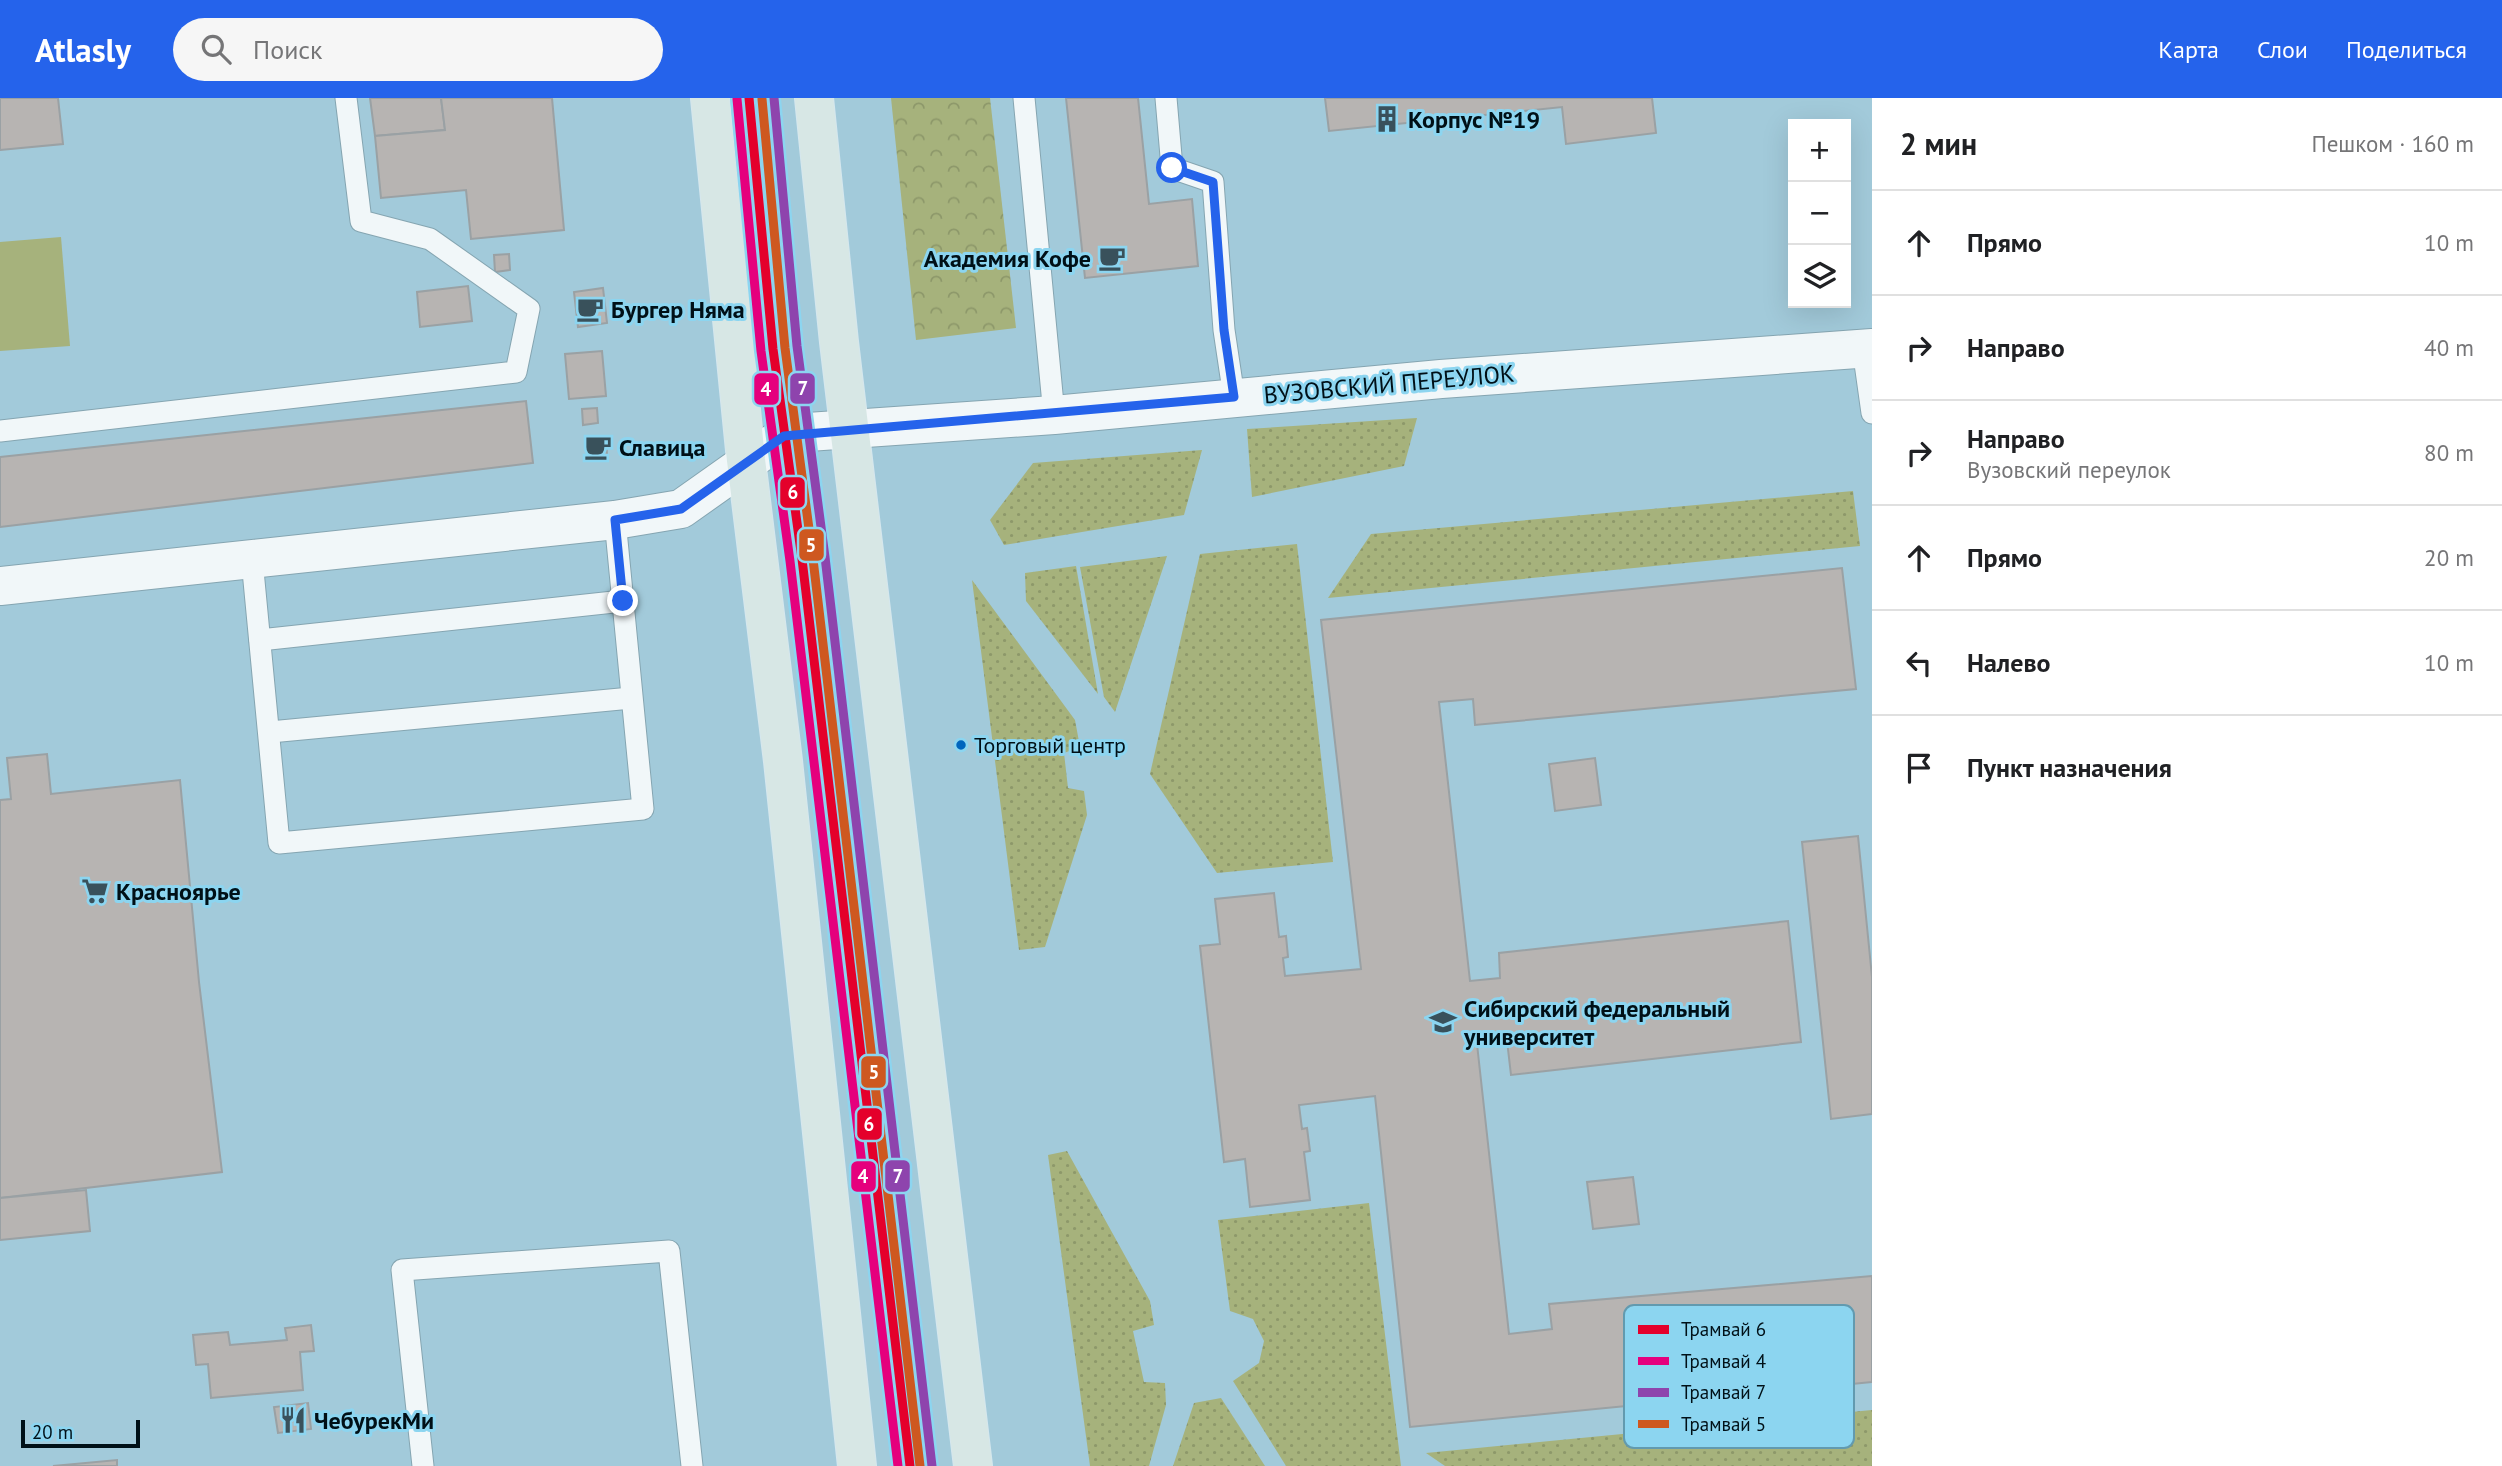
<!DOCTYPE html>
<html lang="ru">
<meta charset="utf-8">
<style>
:root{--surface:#fff;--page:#f6f6f6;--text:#202124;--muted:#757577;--line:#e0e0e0;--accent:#2563eb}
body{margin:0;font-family:"PT Sans",sans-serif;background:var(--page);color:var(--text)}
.controls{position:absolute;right:21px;top:21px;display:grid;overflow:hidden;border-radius:0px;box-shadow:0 7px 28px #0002}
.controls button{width:63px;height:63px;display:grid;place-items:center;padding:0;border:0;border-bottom:2px solid var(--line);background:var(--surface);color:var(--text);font:35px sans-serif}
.scale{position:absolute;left:21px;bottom:18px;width:119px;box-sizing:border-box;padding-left:7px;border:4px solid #001017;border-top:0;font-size:19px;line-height:24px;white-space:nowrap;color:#001017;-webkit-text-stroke:5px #8cd5f0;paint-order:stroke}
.stop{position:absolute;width:21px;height:21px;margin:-16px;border:5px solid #2563eb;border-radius:50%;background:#fff}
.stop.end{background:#2563eb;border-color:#fff;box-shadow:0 2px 7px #0008}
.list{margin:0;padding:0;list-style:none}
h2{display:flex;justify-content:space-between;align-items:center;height:91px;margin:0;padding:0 28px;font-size:30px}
h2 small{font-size:23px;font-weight:400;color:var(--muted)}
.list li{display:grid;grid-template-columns:46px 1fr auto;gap:21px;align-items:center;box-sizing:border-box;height:105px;padding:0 28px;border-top:2px solid var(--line)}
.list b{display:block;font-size:26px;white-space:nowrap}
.list p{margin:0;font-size:23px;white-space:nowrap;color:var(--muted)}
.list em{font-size:23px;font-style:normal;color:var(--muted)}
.icon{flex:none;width:38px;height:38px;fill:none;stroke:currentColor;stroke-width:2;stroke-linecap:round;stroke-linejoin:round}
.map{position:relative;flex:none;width:1872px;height:1368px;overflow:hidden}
header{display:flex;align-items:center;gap:42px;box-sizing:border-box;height:98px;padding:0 35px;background:var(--accent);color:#fff}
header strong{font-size:33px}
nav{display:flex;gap:38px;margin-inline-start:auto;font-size:24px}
.search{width:490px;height:63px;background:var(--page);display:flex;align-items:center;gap:18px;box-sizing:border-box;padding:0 24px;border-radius:38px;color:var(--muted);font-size:26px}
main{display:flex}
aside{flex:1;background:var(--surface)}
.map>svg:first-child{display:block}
.grass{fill:url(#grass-dots)}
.park{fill:url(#park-crowns)}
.garden{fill:#a6b27c}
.building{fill:#b7b4b2;stroke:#9aa1a4;stroke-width:2}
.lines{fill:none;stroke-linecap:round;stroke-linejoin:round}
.lane-casing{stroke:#85a5b1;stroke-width:23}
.street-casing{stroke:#85a5b1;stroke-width:40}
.highway-casing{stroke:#d5e7ee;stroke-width:40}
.lane{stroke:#f1f7f9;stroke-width:21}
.street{stroke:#f1f7f9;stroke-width:38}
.highway{stroke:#d7e7e5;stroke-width:38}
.tram-1-casing{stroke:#8cd5f0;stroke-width:14}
.tram-2-casing{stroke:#8cd5f0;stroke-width:14}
.tram-3-casing{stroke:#8cd5f0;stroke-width:14}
.tram-4-casing{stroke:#8cd5f0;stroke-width:14}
.tram-1{stroke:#e4002b;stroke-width:9}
.tram-2{stroke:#e5007d;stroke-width:9}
.tram-3{stroke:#8e44ad;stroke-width:9}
.tram-4{stroke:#ce5820;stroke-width:9}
.route{stroke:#2563eb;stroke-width:9}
.bus-dot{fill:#0065bd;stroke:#8cd5f0;stroke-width:2.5}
.labels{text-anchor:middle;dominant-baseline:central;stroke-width:6;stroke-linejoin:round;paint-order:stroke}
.bus-label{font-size:22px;fill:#001017;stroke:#8cd5f0;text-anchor:start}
.poi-label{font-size:24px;font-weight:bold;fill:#001017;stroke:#8cd5f0;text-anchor:start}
.street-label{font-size:24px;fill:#001017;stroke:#8cd5f0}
.key{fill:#8cd5f0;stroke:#629aaf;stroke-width:2}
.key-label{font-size:19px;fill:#001017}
.line-badge{stroke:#8cd5f0;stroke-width:2.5}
.badge-label{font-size:19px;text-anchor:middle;font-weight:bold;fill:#fff}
</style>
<header>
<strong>Atlasly</strong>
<div class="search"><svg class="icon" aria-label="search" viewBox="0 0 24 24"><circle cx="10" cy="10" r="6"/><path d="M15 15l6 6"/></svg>Поиск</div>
<nav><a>Карта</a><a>Слои</a><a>Поделиться</a></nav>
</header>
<main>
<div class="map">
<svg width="1872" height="1368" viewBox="0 0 1872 1368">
<defs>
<pattern id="grass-dots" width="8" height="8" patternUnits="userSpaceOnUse" patternTransform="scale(1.75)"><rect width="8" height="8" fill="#a6b27c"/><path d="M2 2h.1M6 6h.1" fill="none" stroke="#8d986a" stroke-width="1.8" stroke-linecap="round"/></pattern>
<pattern id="park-crowns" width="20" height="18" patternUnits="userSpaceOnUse" patternTransform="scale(1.75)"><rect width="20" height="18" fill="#a6b27c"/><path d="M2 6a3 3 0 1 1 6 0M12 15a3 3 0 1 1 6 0" fill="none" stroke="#8d986a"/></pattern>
</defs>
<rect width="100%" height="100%" fill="#a2cada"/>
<g class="grass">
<path d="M1417,320L1404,368L1252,399L1247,331Z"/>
<path d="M1202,352L1184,417L1004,447L990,422L1033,365Z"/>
<path d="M1853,393L1860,448L1328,500L1371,436Z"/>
<path d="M1297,446L1333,764L1217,775L1150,676L1200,456Z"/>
<path d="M1167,458L1115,614L1104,599L1080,469Z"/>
<path d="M1076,468L1098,596L1026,503L1025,475Z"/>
<path d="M972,482L1075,622L1080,649L1064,655L1068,690L1084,693L1087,717L1045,849L1019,852Z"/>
<path d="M1067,1053L1150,1203L1154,1227L1133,1233L1144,1284L1165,1285L1166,1307L1149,1368H1090L1048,1057Z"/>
<path d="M1369,1105L1401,1368H1286L1233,1283L1259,1265L1264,1243L1253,1221L1230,1213L1218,1122Z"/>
<path d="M1221,1300L1265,1368H1173L1194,1305Z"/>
<path d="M1872,1312V1368H1445L1426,1355Z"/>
</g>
<path class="park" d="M891,0H990L1016,230L916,242Z"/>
<path class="garden" d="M61,139L70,248L0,253V144Z"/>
<g class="building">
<path d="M0,0H58L63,46L0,52Z"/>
<path d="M370,0H441L445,32L375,38Z"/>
<path d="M441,0H552L564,132L471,141L466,92L381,100L375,38L445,32Z"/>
<path d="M1066,0H1138L1149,106L1192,101L1198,168L1085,180Z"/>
<path d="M1325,0H1652L1656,35L1566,46L1562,9L1329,33Z"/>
<path d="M509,156L510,172L495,174L494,157Z"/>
<path d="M468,188L472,223L420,229L417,194Z"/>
<path d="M603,190L607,225L578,229L574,194Z"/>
<path d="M602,253L606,298L569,301L565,256Z"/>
<path d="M526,303L533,365L0,429V359Z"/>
<path d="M597,310L598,325L583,327L582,311Z"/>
<path d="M606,339L607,358L590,360L588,340Z"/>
<path d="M1842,470L1856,591L1475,627L1473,601L1439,604L1470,883L1500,880L1499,855L1788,823L1801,944L1511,977L1506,934L1476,937L1509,1236L1552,1231L1549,1206L1872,1178V1284L1410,1329L1375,998L1299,1007L1302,1031L1307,1030L1310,1053L1304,1054L1310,1102L1250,1109L1245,1061L1224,1064L1200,848L1220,846L1215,801L1274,795L1279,839L1286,838L1288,859L1283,860L1285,878L1361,871L1321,522Z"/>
<path d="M47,656L51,696L180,682L199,884L222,1074L0,1100V702L11,701L7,660Z"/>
<path d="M1595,660L1601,707L1555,713L1549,666Z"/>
<path d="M1858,738L1872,879V1016L1831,1021L1802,744Z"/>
<path d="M1633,1079L1639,1126L1593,1131L1587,1084Z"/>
<path d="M86,1092L90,1133L0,1142V1100Z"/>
<path d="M311,1227L314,1253L300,1254L303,1292L211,1300L208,1266L196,1267L193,1237L228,1234L230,1247L287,1242L285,1230Z"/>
<path d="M308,1305L311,1331L278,1335L274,1309Z"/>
<path d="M117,1362V1368H53Z"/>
</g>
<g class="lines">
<defs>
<g id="lane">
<path d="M1024,0L1054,317"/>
<path d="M1166,0L1172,70L1213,84L1224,232L1234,299"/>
<path d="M1863,251L1872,315"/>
<path d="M0,333L516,274L529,211L430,141L361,123L346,0"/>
<path d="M252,462L279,745L643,711L615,422"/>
<path d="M260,542L623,503"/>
<path d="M270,634L631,600"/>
<path d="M423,1368L402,1172L669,1153L692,1368"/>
</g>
<path id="street" d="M0,488L615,422L681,411L784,338L808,334L1054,317L1441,281L1872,250"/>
<g id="highway">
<path d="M710,0L746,362L783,663L857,1368"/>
<path d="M814,0L839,244L973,1368"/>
</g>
</defs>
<use href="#lane" class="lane-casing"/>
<use href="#street" class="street-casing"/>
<use href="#highway" class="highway-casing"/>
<use href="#lane" class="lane"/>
<use href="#street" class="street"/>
<use href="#highway" class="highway"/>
<defs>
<path id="tram-1" d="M749,0L773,251L802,461L910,1368"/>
<path id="tram-2" d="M737,1L761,253L790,463L898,1368"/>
<path id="tram-3" d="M774,0L797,248L825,459L932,1368"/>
<path id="tram-4" d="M762,1L785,250L813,461L920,1368"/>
</defs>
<use href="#tram-1" class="tram-1-casing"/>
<use href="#tram-2" class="tram-2-casing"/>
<use href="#tram-3" class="tram-3-casing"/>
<use href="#tram-4" class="tram-4-casing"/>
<use href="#tram-1" class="tram-1"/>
<use href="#tram-2" class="tram-2"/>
<use href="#tram-3" class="tram-3"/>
<use href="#tram-4" class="tram-4"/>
</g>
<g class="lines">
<path class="route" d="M623,503L615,422L681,411L784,338L1234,299L1224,232L1213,84L1172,70"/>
</g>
<defs>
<symbol id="building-bare" viewBox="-9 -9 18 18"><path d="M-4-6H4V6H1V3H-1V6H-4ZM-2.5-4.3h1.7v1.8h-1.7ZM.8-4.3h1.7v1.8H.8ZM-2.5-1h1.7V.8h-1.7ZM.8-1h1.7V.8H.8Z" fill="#39515b" stroke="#8cd5f0" stroke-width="2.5" paint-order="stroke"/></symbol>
<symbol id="cafe-bare" viewBox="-9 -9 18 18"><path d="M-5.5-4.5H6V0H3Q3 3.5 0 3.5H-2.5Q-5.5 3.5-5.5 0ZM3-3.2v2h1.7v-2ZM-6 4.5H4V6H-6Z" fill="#39515b" stroke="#8cd5f0" stroke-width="2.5" paint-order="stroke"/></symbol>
<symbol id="supermarket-bare" viewBox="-9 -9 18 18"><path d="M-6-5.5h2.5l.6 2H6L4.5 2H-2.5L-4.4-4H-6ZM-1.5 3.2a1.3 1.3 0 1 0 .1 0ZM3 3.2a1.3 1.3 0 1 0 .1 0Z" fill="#39515b" stroke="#8cd5f0" stroke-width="2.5" paint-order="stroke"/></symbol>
<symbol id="university-bare" viewBox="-9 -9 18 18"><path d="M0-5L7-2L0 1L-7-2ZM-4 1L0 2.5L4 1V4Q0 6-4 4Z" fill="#39515b" stroke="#8cd5f0" stroke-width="2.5" paint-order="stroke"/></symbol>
<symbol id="restaurant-bare" viewBox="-9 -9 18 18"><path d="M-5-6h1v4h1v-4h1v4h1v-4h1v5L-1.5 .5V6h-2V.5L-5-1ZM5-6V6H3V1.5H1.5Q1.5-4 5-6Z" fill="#39515b" stroke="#8cd5f0" stroke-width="2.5" paint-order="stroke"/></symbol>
</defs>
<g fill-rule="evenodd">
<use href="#building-bare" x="1368" y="2" width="38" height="38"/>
<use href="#cafe-bare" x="1093" y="141" width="38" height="38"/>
<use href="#cafe-bare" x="571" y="192" width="38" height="38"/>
<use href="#cafe-bare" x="579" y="330" width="38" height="38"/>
<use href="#supermarket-bare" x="76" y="774" width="38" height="38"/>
<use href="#university-bare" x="1424" y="905" width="38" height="38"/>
<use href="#restaurant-bare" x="274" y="1303" width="38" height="38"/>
</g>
<circle class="bus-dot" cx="961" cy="647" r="6"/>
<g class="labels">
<g class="bus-label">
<text x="974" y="647">Торговый центр</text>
</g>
<g class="poi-label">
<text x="1408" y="21">Корпус №19</text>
<text x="1091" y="160" text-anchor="end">Академия Кофе</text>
<text x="611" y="211">Бургер Няма</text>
<text x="619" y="349">Славица</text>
<text x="116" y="793">Красноярье</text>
<text x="1464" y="910">Сибирский федеральный<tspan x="1464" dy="28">университет</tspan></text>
<text x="314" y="1322">ЧебурекМи</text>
</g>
<g class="street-label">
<text transform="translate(1389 286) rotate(-5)">ВУЗОВСКИЙ ПЕРЕУЛОК</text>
</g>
</g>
<rect x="1624" y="1207" width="230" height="143" rx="10" class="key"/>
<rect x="1638" y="1227" width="31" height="9" fill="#e4002b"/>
<rect x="1638" y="1259" width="31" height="8" fill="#e5007d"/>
<rect x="1638" y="1290" width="31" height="9" fill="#8e44ad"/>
<rect x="1638" y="1322" width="31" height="8" fill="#ce5820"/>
<g class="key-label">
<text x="1681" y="1238">Трамвай 6</text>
<text x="1681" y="1270">Трамвай 4</text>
<text x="1681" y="1301">Трамвай 7</text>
<text x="1681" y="1333">Трамвай 5</text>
</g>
<g class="line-badge">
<rect x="789" y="274" width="27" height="33" rx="7" fill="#8e44ad"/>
<rect x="753" y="274" width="27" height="34" rx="7" fill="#e5007d"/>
<rect x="779" y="378" width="27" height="33" rx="7" fill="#e4002b"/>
<rect x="798" y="430" width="27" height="34" rx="7" fill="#ce5820"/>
<rect x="860" y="957" width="27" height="34" rx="7" fill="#ce5820"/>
<rect x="856" y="1009" width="27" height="34" rx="7" fill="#e4002b"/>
<rect x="884" y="1061" width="27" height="34" rx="7" fill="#8e44ad"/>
<rect x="850" y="1062" width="27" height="33" rx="7" fill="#e5007d"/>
</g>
<g class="badge-label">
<text x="803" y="297">7</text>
<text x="766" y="298">4</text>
<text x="793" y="401">6</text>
<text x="811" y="454">5</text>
<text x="874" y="981">5</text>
<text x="869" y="1033">6</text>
<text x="898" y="1085">7</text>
<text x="863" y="1085">4</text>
</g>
</svg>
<div class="controls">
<button>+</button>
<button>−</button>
<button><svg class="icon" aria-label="layers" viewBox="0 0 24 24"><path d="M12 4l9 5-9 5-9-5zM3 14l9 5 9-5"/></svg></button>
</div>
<div class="scale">20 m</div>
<div class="stop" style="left:1172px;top:70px"></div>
<div class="stop end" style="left:623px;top:503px"></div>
</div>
<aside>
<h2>2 мин<small>Пешком · 160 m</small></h2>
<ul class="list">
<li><svg class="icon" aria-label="ahead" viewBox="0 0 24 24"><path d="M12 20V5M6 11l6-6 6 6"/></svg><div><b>Прямо</b></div><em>10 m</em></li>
<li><svg class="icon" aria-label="right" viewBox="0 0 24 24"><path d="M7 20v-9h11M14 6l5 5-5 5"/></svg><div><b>Направо</b></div><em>40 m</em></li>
<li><svg class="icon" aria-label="right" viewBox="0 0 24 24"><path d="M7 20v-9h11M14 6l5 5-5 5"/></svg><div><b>Направо</b><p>Вузовский переулок</p></div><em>80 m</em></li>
<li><svg class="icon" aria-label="ahead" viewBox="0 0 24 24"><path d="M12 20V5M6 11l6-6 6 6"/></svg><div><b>Прямо</b></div><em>20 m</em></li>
<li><svg class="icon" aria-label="left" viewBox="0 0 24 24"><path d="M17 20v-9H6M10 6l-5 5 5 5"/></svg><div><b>Налево</b></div><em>10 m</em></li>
<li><svg class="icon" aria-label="arrive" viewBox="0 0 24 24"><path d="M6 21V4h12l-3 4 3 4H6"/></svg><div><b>Пункт назначения</b></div></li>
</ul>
</aside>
</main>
